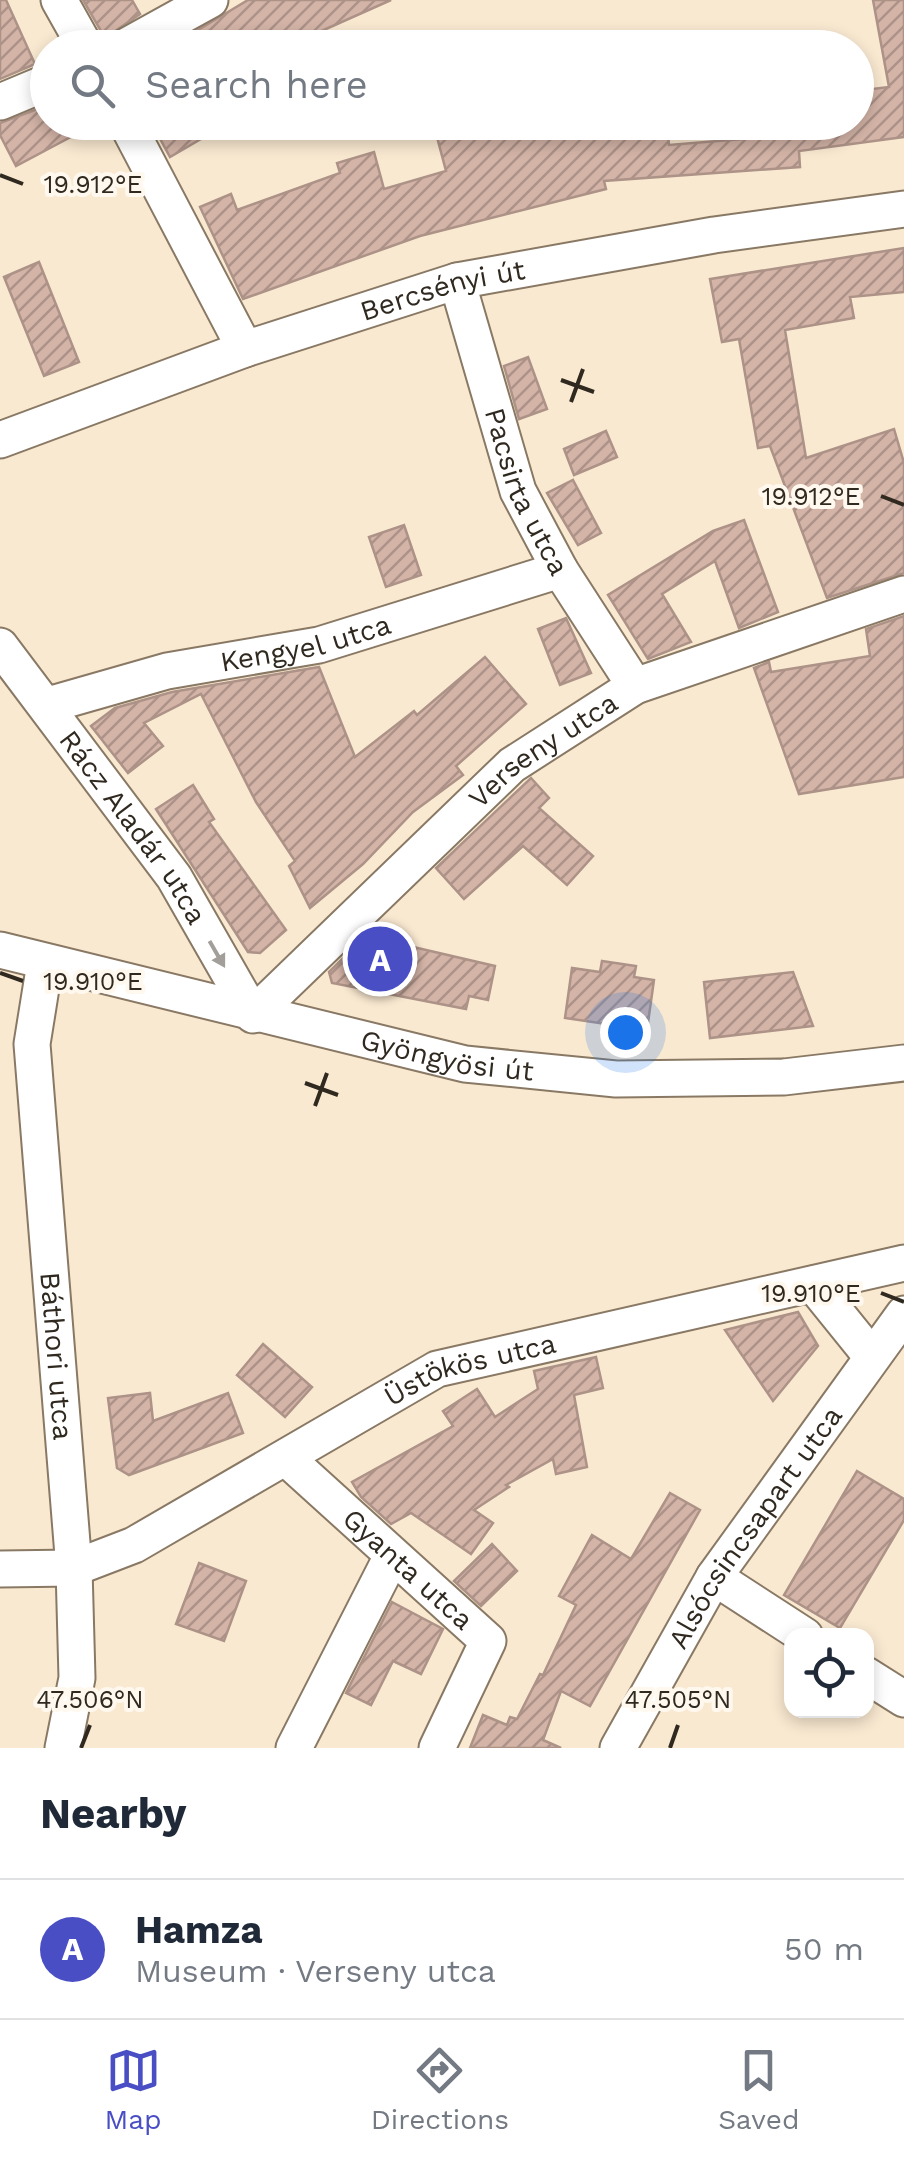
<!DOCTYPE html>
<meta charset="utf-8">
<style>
:root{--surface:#fff;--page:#f2f2f3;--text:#1f2937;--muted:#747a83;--line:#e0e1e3;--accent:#494ec4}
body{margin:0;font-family:"Work Sans",sans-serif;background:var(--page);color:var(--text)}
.controls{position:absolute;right:30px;bottom:30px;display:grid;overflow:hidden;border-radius:20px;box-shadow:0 5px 15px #0003}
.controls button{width:90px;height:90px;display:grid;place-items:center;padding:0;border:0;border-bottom:2px solid var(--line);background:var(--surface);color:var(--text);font:50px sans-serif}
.you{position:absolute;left:625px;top:1032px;width:35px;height:35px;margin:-25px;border:8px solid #fff;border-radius:50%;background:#1a73e8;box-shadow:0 0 0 15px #1a73e833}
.badge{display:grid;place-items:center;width:65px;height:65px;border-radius:50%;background:var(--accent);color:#fff;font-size:32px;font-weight:700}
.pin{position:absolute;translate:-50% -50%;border:5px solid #fff;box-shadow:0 2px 10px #0006}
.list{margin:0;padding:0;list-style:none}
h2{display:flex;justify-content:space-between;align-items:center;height:130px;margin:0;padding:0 40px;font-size:42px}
h2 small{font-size:32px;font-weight:400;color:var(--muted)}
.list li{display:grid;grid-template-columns:65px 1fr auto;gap:30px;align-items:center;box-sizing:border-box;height:140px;padding:0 40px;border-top:2px solid var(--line)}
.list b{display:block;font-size:38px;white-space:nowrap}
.list p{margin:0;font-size:32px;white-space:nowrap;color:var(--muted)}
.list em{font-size:32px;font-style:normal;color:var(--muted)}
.icon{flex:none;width:55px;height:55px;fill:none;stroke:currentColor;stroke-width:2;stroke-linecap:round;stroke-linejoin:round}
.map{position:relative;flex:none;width:904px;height:1748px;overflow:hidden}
.search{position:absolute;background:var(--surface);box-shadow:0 5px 15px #0003;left:30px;right:30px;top:30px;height:110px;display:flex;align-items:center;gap:25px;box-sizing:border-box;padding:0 35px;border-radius:55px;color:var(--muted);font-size:38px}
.sheet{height:270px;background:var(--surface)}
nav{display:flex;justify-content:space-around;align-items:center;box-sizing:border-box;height:140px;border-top:2px solid var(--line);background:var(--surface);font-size:28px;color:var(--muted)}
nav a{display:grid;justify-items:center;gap:5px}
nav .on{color:var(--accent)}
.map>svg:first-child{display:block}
.building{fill:url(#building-hatch);stroke:#ad9287;stroke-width:2.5}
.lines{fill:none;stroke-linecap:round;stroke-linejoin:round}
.minor-casing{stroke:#897964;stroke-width:39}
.minor{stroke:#fff;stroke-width:35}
.oneway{fill:#a29f9b}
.ticks{fill:none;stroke:#302920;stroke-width:4}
.labels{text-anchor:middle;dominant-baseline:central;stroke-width:8;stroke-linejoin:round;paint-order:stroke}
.street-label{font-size:28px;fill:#302920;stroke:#fff8ee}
.ticks-label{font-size:25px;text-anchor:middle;fill:#302920;stroke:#fff8ee;stroke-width:8;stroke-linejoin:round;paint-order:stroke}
</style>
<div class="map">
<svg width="904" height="1748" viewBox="0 0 904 1748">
<defs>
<pattern id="building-hatch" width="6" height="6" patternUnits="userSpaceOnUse" patternTransform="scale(2.5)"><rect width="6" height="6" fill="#d4b4a7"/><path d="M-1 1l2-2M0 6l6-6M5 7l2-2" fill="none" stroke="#ac9288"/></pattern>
</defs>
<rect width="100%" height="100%" fill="#fae9d1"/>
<g class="building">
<path d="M0,0H6L35,64L0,79Z"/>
<path d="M83,0H132L140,14L105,38Z"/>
<path d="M248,0H391L308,37L312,48H168Z"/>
<path d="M873,0H904V137L799,151L800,167L604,181L606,189L420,236L243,299L200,207L231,194L237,210L340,173L337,163L374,152L384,189L446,171L433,122H651L652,126L667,125L669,145L742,139L740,122H856V91L889,87Z"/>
<path d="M48,105V122H99L16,166L0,135V123Z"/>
<path d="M151,122H230L170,157Z"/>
<path d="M904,248V292L850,297L854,318L785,330L806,458L894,429L904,463V573L827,598L770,446L758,448L739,339L722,342L710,279Z"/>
<path d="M39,262L79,362L44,376L4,277Z"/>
<path d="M528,357L547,409L519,419L504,366Z"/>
<path d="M606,431L617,457L574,475L564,449Z"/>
<path d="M573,480L601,533L578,545L547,493Z"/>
<path d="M744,520L778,612L739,628L715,561L662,594L691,642L648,659L608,595L713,531Z"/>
<path d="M404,525L421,575L386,587L369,537Z"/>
<path d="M904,616V777L799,794L754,668L769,662L771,672L870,656L866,629Z"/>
<path d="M566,618L591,673L560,685L538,629Z"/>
<path d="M485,657L526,704L456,766L463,775L413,812L363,864L310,908L289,866L295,861L256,802L201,694L144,723L163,746L128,773L91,726L115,708L172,692L319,667L355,757L414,711L417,715Z"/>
<path d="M531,778L549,798L539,808L593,856L567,885L523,846L464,899L436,868Z"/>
<path d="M193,785L214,819L209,822L286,930L260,953L248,952L156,809Z"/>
<path d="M366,936L495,966L488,1000L469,996L466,1009L332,983L329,972Z"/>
<path d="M602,961L636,966L634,977L654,980L647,1030L565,1018L572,968L600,972Z"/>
<path d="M793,972L813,1026L710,1038L704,982Z"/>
<path d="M798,1312L818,1346L773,1401L725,1330Z"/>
<path d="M263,1344L312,1387L285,1417L237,1375Z"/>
<path d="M596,1357L603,1388L574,1395L587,1467L556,1474L553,1459L506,1485L509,1487L474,1510L493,1523L471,1554L411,1513L391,1524L361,1497L352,1482L453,1426L443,1411L477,1389L495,1417L538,1389L534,1371Z"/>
<path d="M150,1393L153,1421L228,1393L243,1433L129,1475L117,1468L108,1398Z"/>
<path d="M857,1471L904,1499V1520L840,1628L784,1595Z"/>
<path d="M670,1493L700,1510L590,1706L561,1691L543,1740L561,1748H470L483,1715L507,1725L510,1717L517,1719L540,1674L543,1675L576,1605L559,1596L592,1535L631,1559Z"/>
<path d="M492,1544L517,1571L481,1606L454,1581Z"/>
<path d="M199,1563L246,1581L224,1641L176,1624Z"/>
<path d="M392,1602L443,1629L421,1674L393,1661L371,1705L346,1693Z"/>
</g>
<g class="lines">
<defs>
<g id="minor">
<path d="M59,0L86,48"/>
<path d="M123,48L210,0"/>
<path d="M0,102L48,82"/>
<path d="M126,122L245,349"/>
<path id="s1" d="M457,281L518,491L560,570L635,686"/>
<path id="s2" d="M0,440L245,349L457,281L714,235L904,209"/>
<path id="s3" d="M0,646L174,877L253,1015L512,765L635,686L904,594"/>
<path id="s4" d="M48,705L167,671L319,645L560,570"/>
<path id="s5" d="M0,950L465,1064L616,1079L784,1077L904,1063"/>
<path id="s6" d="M45,963L32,1044L74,1568L77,1678L63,1748"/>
<path d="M813,1284L872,1357"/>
<path id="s7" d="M286,1458L488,1641L437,1748"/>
<path id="s8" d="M0,1569L74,1568L134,1545L437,1369L904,1263"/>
<path d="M714,1577L805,1636"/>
<path d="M866,1675L904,1699"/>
<path d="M294,1748L392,1556"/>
<path id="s9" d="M618,1748L714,1577L904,1314"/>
</g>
</defs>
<use href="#minor" class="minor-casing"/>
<use href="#minor" class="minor"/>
</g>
<defs><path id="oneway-solid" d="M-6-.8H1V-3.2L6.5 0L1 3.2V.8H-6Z" transform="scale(2.5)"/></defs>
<use class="oneway" href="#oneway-solid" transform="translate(217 954) rotate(60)"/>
<path class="ticks" d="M0,175L23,184M561,380L594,392M571,402L583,369M881,496L904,505M0,973L23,981M305,1083L338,1095M315,1106L327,1073M881,1293L904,1302M81,1748L90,1725M670,1748L678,1725"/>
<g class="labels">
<g class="street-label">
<text stroke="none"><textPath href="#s2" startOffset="468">Bercsényi út</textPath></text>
<text stroke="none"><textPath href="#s1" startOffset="222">Pacsirta utca</textPath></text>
<text stroke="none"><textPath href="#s4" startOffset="265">Kengyel utca</textPath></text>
<text stroke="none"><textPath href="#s3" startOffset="842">Verseny utca</textPath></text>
<text stroke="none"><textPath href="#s3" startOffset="225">Rácz Aladár utca</textPath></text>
<text stroke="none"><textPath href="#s5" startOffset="460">Gyöngyösi út</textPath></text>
<text stroke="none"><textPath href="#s6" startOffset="395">Báthori utca</textPath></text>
<text stroke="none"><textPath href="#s8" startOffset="520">Üstökös utca</textPath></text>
<text stroke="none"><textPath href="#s9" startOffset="260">Alsócsincsapart utca</textPath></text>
<text stroke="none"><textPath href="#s7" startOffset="165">Gyanta utca</textPath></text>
</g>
</g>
<g class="ticks-label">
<text x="93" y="193">19.912°E</text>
<text x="811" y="505">19.912°E</text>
<text x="93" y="990">19.910°E</text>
<text x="811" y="1302">19.910°E</text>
<text x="90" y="1708">47.506°N</text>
<text x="678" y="1708">47.505°N</text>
</g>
</svg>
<div class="controls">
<button><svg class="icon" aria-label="locate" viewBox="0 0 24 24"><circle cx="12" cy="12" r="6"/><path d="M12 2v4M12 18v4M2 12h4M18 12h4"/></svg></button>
</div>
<div class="you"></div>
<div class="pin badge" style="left:380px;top:959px">A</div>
<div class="search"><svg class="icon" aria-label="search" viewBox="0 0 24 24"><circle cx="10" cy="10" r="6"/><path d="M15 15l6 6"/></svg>Search here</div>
</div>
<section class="sheet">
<h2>Nearby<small></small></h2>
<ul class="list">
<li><span class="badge">A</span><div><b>Hamza</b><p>Museum · Verseny utca</p></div><em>50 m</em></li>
</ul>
</section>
<nav>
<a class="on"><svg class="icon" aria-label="map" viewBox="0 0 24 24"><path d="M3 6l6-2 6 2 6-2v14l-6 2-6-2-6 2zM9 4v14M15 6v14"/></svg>Map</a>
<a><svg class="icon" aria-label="directions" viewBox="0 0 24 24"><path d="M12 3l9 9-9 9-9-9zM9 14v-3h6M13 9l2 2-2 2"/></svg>Directions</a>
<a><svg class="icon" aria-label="saved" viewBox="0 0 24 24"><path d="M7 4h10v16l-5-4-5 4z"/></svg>Saved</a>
</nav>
